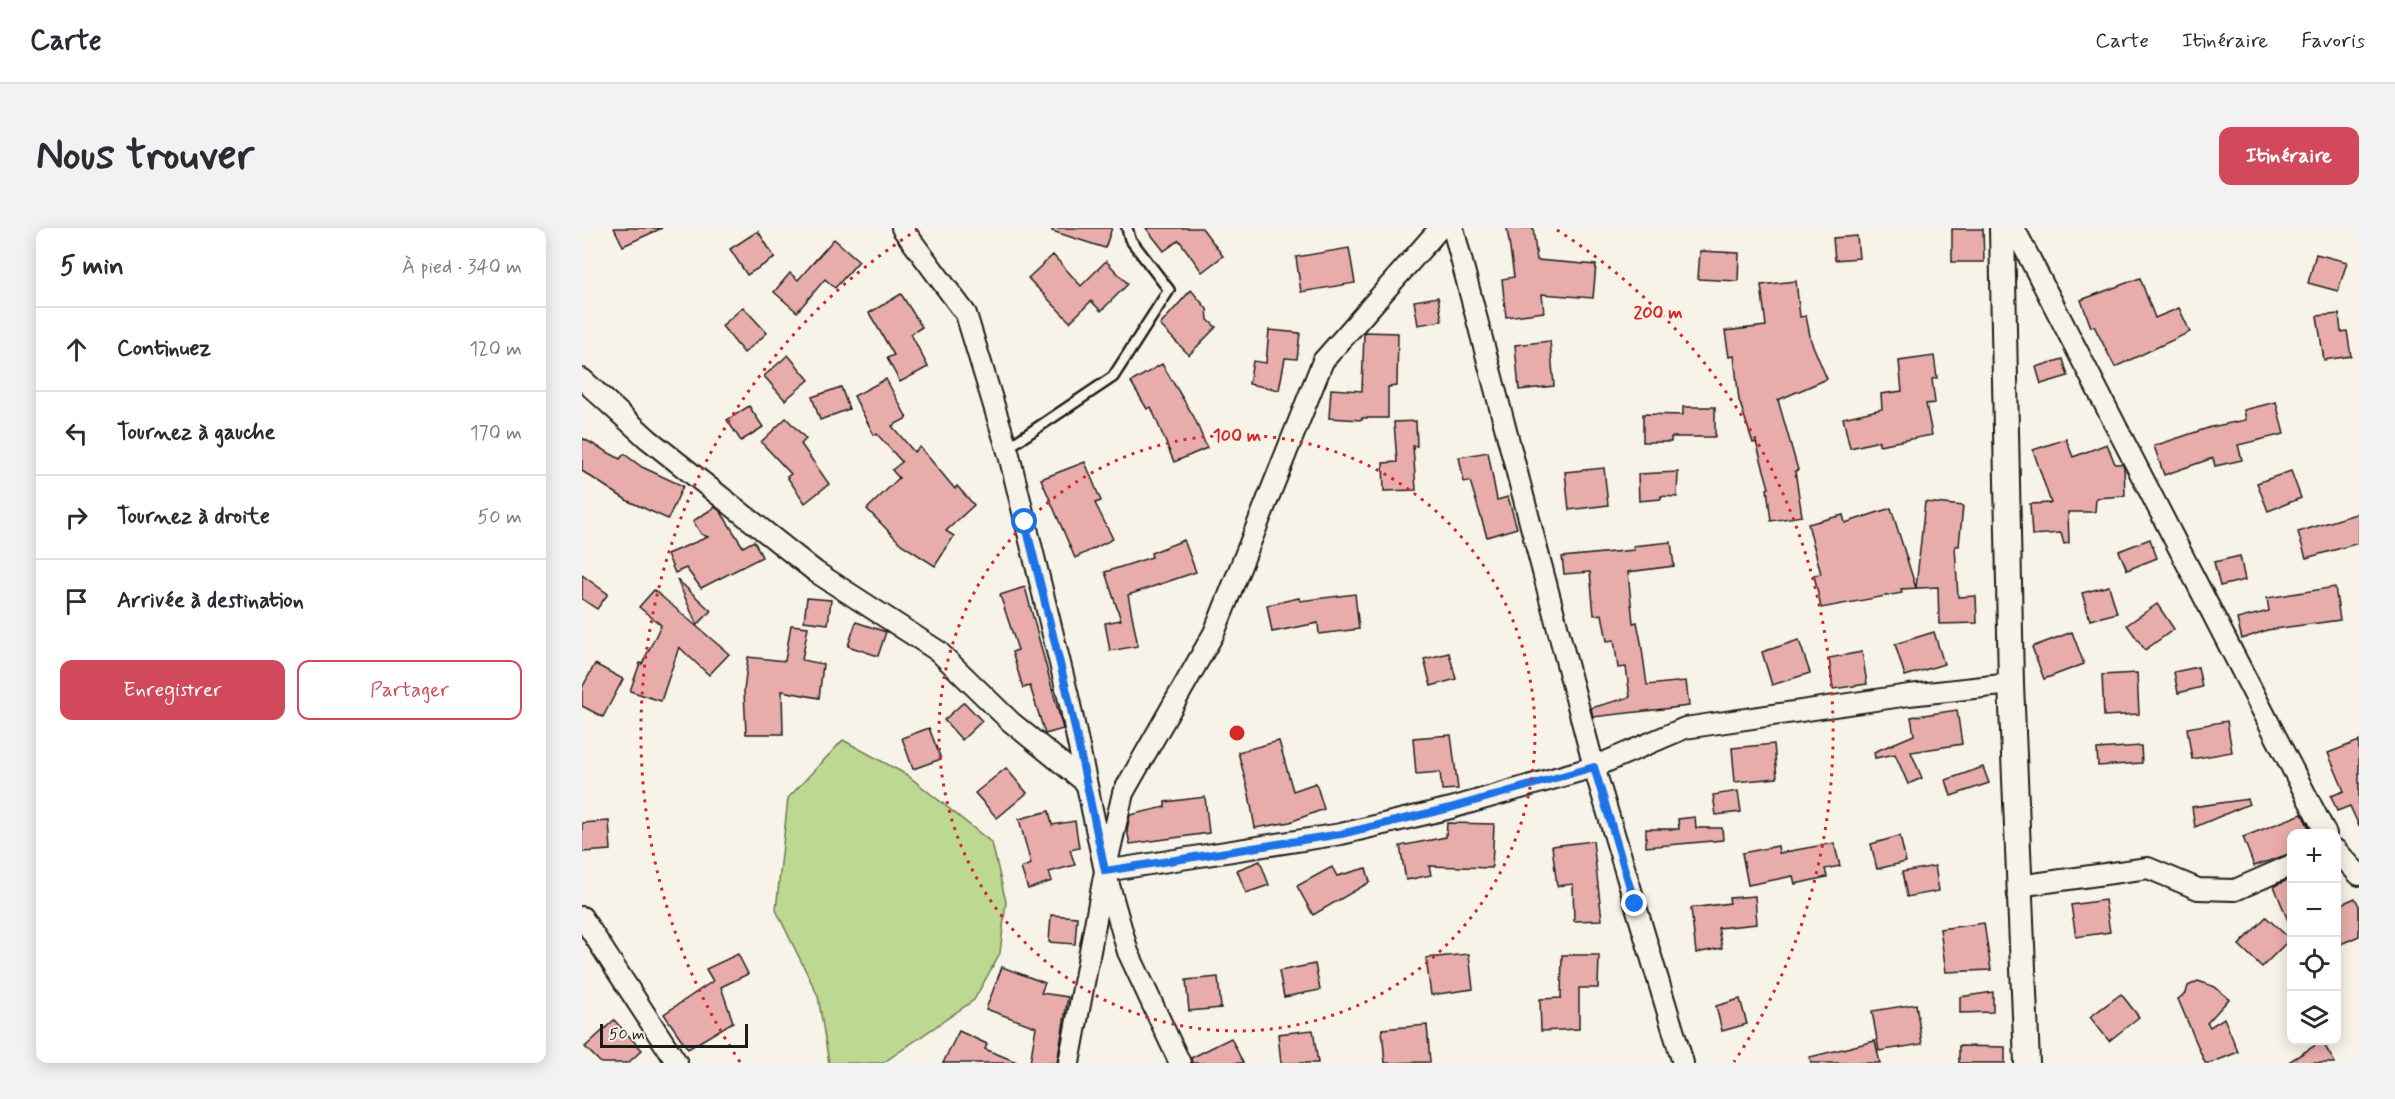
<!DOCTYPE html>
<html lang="fr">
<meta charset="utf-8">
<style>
:root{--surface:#fff;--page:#f2f2f3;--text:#2b2b33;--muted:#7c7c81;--line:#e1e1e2;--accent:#d1495b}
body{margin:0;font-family:Mynerve,sans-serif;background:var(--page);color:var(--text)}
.controls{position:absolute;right:18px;bottom:18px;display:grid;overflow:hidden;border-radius:12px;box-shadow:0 3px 15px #0003}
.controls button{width:54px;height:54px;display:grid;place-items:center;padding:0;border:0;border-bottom:2px solid var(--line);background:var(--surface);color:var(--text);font:30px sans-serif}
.scale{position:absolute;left:18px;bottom:15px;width:148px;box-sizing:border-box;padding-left:6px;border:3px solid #1c1c1c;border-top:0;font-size:16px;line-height:21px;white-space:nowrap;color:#1c1c1c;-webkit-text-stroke:4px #f7f3e8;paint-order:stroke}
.stop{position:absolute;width:18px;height:18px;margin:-14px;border:4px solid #1a73e8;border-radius:50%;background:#fff}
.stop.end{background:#1a73e8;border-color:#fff;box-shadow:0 2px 6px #0008}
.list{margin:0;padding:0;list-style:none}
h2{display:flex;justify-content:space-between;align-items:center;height:78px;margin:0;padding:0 24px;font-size:26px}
h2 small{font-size:20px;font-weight:400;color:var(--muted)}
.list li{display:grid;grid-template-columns:39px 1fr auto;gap:18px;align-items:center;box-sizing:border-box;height:84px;padding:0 24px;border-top:2px solid var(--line)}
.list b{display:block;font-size:22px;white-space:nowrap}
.list em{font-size:20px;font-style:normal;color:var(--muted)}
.actions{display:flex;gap:12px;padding:18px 24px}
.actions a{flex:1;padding:14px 0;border:2px solid var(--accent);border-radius:12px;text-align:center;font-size:21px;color:var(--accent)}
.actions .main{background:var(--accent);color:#fff}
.icon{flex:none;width:33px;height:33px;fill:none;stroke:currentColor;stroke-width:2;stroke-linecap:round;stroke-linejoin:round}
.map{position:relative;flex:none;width:1777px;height:835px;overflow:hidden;border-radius:12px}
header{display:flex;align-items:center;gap:36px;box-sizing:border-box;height:84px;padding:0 30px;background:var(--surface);border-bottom:2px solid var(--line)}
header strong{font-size:28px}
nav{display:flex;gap:33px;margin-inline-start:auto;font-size:21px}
.intro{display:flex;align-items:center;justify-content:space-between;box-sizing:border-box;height:144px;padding:0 36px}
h1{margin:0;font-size:42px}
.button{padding:15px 27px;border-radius:12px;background:var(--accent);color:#fff;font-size:21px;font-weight:700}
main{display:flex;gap:36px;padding:0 36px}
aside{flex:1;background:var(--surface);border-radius:12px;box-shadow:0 3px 15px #0003}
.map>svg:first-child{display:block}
.green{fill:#bdd890;stroke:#6c7a56;stroke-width:1.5}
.building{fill:#e8adaa;stroke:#1c1c1c;stroke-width:1.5}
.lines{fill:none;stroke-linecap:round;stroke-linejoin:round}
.service-casing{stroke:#1c1c1c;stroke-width:14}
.minor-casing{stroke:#1c1c1c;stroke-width:24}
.tertiary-casing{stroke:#1c1c1c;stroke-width:28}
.service{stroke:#f7f3e8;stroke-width:9}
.minor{stroke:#f7f3e8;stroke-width:20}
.tertiary{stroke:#f7f3e8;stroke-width:24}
.route{stroke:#1a73e8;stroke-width:8}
.ring{fill:none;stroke:#d62828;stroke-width:3;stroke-dasharray:3 6}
.centre{fill:#d62828;stroke:#f7f3e8;stroke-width:3}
.ring-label{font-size:18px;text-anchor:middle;font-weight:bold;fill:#d62828;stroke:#f7f3e8;stroke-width:4.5;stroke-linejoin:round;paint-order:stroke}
</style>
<header>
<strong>Carte</strong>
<nav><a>Carte</a><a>Itinéraire</a><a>Favoris</a></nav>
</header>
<div class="intro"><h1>Nous trouver</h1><a class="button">Itinéraire</a></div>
<main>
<aside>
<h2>5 min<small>À pied · 340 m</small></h2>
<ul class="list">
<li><svg class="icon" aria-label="ahead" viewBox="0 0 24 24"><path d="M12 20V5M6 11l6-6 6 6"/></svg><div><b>Continuez</b></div><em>120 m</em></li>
<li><svg class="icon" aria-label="left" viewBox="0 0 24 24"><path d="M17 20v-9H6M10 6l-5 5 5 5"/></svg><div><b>Tournez à gauche</b></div><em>170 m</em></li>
<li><svg class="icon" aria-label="right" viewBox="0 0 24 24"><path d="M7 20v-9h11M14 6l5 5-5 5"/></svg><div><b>Tournez à droite</b></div><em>50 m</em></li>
<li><svg class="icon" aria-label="arrive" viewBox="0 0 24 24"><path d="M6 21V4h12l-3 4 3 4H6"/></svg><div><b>Arrivée à destination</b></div></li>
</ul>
<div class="actions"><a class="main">Enregistrer</a><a>Partager</a></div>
</aside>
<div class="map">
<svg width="1777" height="835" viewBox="0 0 1777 835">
<rect width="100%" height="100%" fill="#f7f3e8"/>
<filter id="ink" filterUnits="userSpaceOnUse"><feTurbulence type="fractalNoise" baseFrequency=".0167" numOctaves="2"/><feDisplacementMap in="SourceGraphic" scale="12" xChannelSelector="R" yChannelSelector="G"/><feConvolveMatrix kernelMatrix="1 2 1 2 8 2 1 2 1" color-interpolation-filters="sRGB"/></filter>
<g filter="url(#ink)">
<path class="green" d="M261,512L325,547L410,615L424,674L418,725L392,772L301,835H247L236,768L194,682L206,570Z"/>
<g class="building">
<path d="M32,0H80L41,18Z"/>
<path d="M471,0H530L523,20L470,3Z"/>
<path d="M564,0H620L641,28L620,44L597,12L582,23Z"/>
<path d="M925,0H951L955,32L1014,37L1011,70L960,66L962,84L924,89L920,51L932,49Z"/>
<path d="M1370,1H1401L1402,34H1370Z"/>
<path d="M176,3L193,30L165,47L148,21Z"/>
<path d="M1275,8L1277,30L1253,32L1251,10Z"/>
<path d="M252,11L277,33L253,60L243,51L215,84L192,64L208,45L216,52Z"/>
<path d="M767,20L773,55L719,64L714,29Z"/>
<path d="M1118,23L1157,25L1156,53L1116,51Z"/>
<path d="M1734,26L1765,34L1756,63L1726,55Z"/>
<path d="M471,27L499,58L524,33L546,56L519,83L509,73L488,94L446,50Z"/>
<path d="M1558,50L1573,90L1597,80L1608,104L1533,139L1512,98L1509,99L1499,72Z"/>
<path d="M1214,53L1218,89L1224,88L1229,113L1245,151L1196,172L1216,242L1213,243L1220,288L1189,293L1185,261L1187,260L1174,214L1171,215L1157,172L1152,128L1147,129L1143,103L1184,98L1179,57Z"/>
<path d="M609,62L625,81L626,92L634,99L607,127L578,97Z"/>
<path d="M319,66L340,99L329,106L346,139L318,154L305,130L312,127L287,85Z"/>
<path d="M856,69L860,93L836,97L832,73Z"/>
<path d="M161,79L185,105L162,125L140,98Z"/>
<path d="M1757,86L1759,104L1765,103L1769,128L1742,132L1735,88Z"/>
<path d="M687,102L718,105L715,131L703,130L697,162L667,156L671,133L684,135Z"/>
<path d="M782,104L816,105L815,158L806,159V190H780V192L747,190L749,161L780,163Z"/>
<path d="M968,113L972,158L937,162L933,117Z"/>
<path d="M206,127L227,152L203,172L182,148Z"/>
<path d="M1352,128L1355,150L1350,151L1353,175L1344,176L1350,207L1297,217V213L1268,220L1261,190L1300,181L1299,166L1320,163L1317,133Z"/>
<path d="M1481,131L1486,148L1459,156L1454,139Z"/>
<path d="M580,136L612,189L625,220L592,234L569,179L565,181L549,154Z"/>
<path d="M304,151L325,190L310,198L332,224L338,219L373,261L375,258L392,277L364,303L372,308L353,338L319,316L285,281L317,250L310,242L320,234L295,206L292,207L272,168Z"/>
<path d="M259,159L267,181L238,192L230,169Z"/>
<path d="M1694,174L1702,206L1656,217L1660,232L1633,238L1631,230L1582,247L1572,218L1629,199L1664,192L1662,182Z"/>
<path d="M167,178L181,199L159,213L145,192Z"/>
<path d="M1101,179H1133V209H1089V214H1061V186L1101,187Z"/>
<path d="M204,190L224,211L219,216L247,256L223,275L205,249L209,246L179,214Z"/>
<path d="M834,193L835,218H831L834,262L802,263L801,235L815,234L812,194Z"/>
<path d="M0,210L38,231L42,226L60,239L101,258L86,291L46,273L0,243Z"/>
<path d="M1484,211L1491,229L1525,216L1533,236H1540L1542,239L1543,268L1514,270L1513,284H1486L1487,315L1482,316L1479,305L1450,307L1448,276L1469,275L1451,222Z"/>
<path d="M906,224L915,272L926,269L935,300L905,309L888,253L882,254L877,229Z"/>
<path d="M503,234L519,273L513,275L531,311L493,330L459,251Z"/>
<path d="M1022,240L1026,277L987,282L983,244Z"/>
<path d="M1709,243L1719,270L1686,283L1675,255Z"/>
<path d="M1096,244L1095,269L1079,268V271L1057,273L1056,246Z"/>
<path d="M1343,274L1381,278L1377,318H1373L1376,369L1394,368L1395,395L1357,396L1356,359L1319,361L1320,365L1239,380L1232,347L1239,346L1226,296L1261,287L1263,295L1309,280L1334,360Z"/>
<path d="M133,279L139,284L161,319L172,313L180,329L119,360L104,340L93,345L85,326L126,309L119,306L111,293Z"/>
<path d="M1777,285V315L1724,330L1716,304Z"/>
<path d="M1568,311L1575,330L1545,342L1537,323Z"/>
<path d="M602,312L614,344L546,367L556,418L528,423L523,395L539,392L523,344L570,329L569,325Z"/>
<path d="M1089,314L1092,338L1046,344L1051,395L1055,394L1059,414L1065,457L1104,453L1107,478L1011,489L1009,480L1048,469L1044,439L1036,440L1032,412L1025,413L1020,386L1012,387L1008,344L982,346L980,329L1052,322L1051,318Z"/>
<path d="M1658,328L1663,352L1638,358L1632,334Z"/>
<path d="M0,347L26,366L15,381L0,371Z"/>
<path d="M95,351L129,383L115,397Z"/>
<path d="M1527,358L1535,385L1508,392L1500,365Z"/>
<path d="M443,359L481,501L463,506L448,458L441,460L430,424L436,422L418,367Z"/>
<path d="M1753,359L1758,392L1685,402L1660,411L1655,391L1687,383L1685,370Z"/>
<path d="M72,362L147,426L127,447L97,419L79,473L48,463L58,435L60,436L79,397L57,379Z"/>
<path d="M773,366L777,401L737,406L736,395L690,404L685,377L717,370L718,373Z"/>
<path d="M225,370L249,372L246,396L222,393Z"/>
<path d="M1575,376L1592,401L1563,422L1545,397Z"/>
<path d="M274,394L304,404L296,428L266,418Z"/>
<path d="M209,397L226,399L220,432L241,436L237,470L200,463L201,506H164L162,463L166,429L203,433Z"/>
<path d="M1352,404L1362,436L1323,448L1313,416Z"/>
<path d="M1490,404L1502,436L1462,451L1450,419Z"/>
<path d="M1217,412L1228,445L1190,457L1180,424Z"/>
<path d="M1280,424L1285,456L1251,461L1247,430Z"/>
<path d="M867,425L874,451L849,458L842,431Z"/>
<path d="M13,436L41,451L21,489L0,478V460Z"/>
<path d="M1616,439L1620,459L1596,465L1592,444Z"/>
<path d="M1555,445L1557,486L1522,488L1520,447Z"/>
<path d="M382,474L400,493L380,512L362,492Z"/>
<path d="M1375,482L1380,516L1329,524L1340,550L1326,556L1313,526L1293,530L1292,524L1332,507L1329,489Z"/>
<path d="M1645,493L1650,524L1610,531L1605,500Z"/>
<path d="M347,500L359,531L331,541L320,510Z"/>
<path d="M869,507L876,561L860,562L858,544L834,546L831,510Z"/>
<path d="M697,513L711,563L734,555L742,581L708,594L673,600L667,566L656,524Z"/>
<path d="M1777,513V598L1768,578L1755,583L1749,568L1762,563L1746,525Z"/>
<path d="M1192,516L1195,550L1153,554L1150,520Z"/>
<path d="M1559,518L1560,535L1516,538L1515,521Z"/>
<path d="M1401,539L1407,555L1369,568L1364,552Z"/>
<path d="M424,540L445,565L415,590L393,565Z"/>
<path d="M1156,563L1159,584L1134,587L1131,567Z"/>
<path d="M623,569L627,605L548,616L545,602L548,587L583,579V574Z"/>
<path d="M1666,571L1667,576L1613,599L1610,579Z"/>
<path d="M467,583L470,597L493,593L497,620L488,622L493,637L467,644L470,653L446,661L439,640L449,636L437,591Z"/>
<path d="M1720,586L1730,606H1710V625L1672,638L1661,609Z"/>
<path d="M1113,589L1114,600H1140L1141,612L1064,619V601H1097L1096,591Z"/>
<path d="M27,593L29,622L0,624V595Z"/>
<path d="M865,595L912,596L910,640L847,638L849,647L824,652L818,618L864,609Z"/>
<path d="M1318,608L1324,634L1295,641L1289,616Z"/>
<path d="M1011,613L1020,692L992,693L991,656L975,658L970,618Z"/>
<path d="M1252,615L1258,638L1243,641L1245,649L1213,656L1211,648L1166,657L1160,625L1196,618L1197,625Z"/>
<path d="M678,633L687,657L664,665L655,642Z"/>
<path d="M1353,638L1357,663L1325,669L1320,644Z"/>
<path d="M750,639L755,648L784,640L788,654L731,687L715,658Z"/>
<path d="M1710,650V700H1709L1692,658Z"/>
<path d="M1173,668L1175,696L1136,700L1140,720L1114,725L1109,680L1148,675L1147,670Z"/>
<path d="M1773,670L1777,678V708L1759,716L1755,707V678Z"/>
<path d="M1523,672L1528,704L1494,709L1489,677Z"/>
<path d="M469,687L495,689L493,716L467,714Z"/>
<path d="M1684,689L1708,711L1680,739L1657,717Z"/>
<path d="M1402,695L1409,742L1364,744L1358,701Z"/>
<path d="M156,726L166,746L139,759L151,794L106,821L82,786L131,753L124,741Z"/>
<path d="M887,726L891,761L849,767L844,730Z"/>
<path d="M980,727H1017L1016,760H997V801L959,803L958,771L979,770Z"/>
<path d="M733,736L738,762L702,769L697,743Z"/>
<path d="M420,739L463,755L459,765L486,769L475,835H448L454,799L404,781Z"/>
<path d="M636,749L639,780L607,783L604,752Z"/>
<path d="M1616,753L1633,759L1647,771L1625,795L1628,799L1642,790L1656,824L1629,835H1623L1596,771L1604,765L1606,758Z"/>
<path d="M1411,764V784L1378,785V769Z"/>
<path d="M1539,766L1557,789L1527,813L1508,789Z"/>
<path d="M1158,771L1165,796L1140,803L1134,778Z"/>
<path d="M1334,776L1340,816L1297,823L1290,783Z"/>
<path d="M32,792L60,822L46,835H19L3,819Z"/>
<path d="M845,797L848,834L803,835L800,801Z"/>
<path d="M731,802L736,835H699L696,806Z"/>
<path d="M377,803L405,816L403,821L437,835H361Z"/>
<path d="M649,810L661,835H610L609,830Z"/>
<path d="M1293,813L1298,835H1229L1228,829Z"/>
<path d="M1740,813L1753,835H1705Z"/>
<path d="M1377,818L1423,819V835H1377Z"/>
</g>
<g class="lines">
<defs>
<path id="service" d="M425,220L531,149L587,62L548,11L545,0"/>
<g id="minor">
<path d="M320,0L384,86L427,227L487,472L523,643L546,724L598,835"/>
<path d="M871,0L1012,539L1101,835"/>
<path d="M1432,0L1744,606"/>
<path d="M0,151L66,211L234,344L356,423L429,494L504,555"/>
<path d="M1754,622L1777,647"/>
<path d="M523,643L759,606L869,580L1012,539L1103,500L1327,467L1429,456"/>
<path d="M1436,658L1566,640L1616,661L1653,662L1710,637"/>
<path d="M0,689L95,835"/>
<path d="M487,835L523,643L541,565L632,405L741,133L858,0"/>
</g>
<path id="tertiary" d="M1420,0L1429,456L1445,835"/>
</defs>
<use href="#service" class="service-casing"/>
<use href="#minor" class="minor-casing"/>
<use href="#tertiary" class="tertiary-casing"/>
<use href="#service" class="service"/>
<use href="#minor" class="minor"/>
<use href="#tertiary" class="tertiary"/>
</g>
</g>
<g class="lines" filter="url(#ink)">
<path class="route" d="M443,294L487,472L523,643L759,606L868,580L1012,539L1053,676"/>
</g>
<g class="ring">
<circle cx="655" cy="505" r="298"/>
<path d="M158 834A596 596 0 0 1 335 2M975 2A596 596 0 0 1 1152 834"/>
</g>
<circle cx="655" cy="505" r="9" class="centre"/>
<g class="ring-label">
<text x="1076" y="90">200 m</text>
<text x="655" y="213">100 m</text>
</g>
</svg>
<div class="controls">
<button>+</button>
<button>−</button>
<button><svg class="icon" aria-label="locate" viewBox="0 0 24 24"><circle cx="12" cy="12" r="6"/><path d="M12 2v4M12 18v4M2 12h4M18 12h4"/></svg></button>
<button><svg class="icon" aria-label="layers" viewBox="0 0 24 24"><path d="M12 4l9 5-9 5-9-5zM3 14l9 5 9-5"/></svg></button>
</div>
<div class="scale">50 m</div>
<div class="stop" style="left:443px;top:294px"></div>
<div class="stop end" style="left:1053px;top:676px"></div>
</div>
</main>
